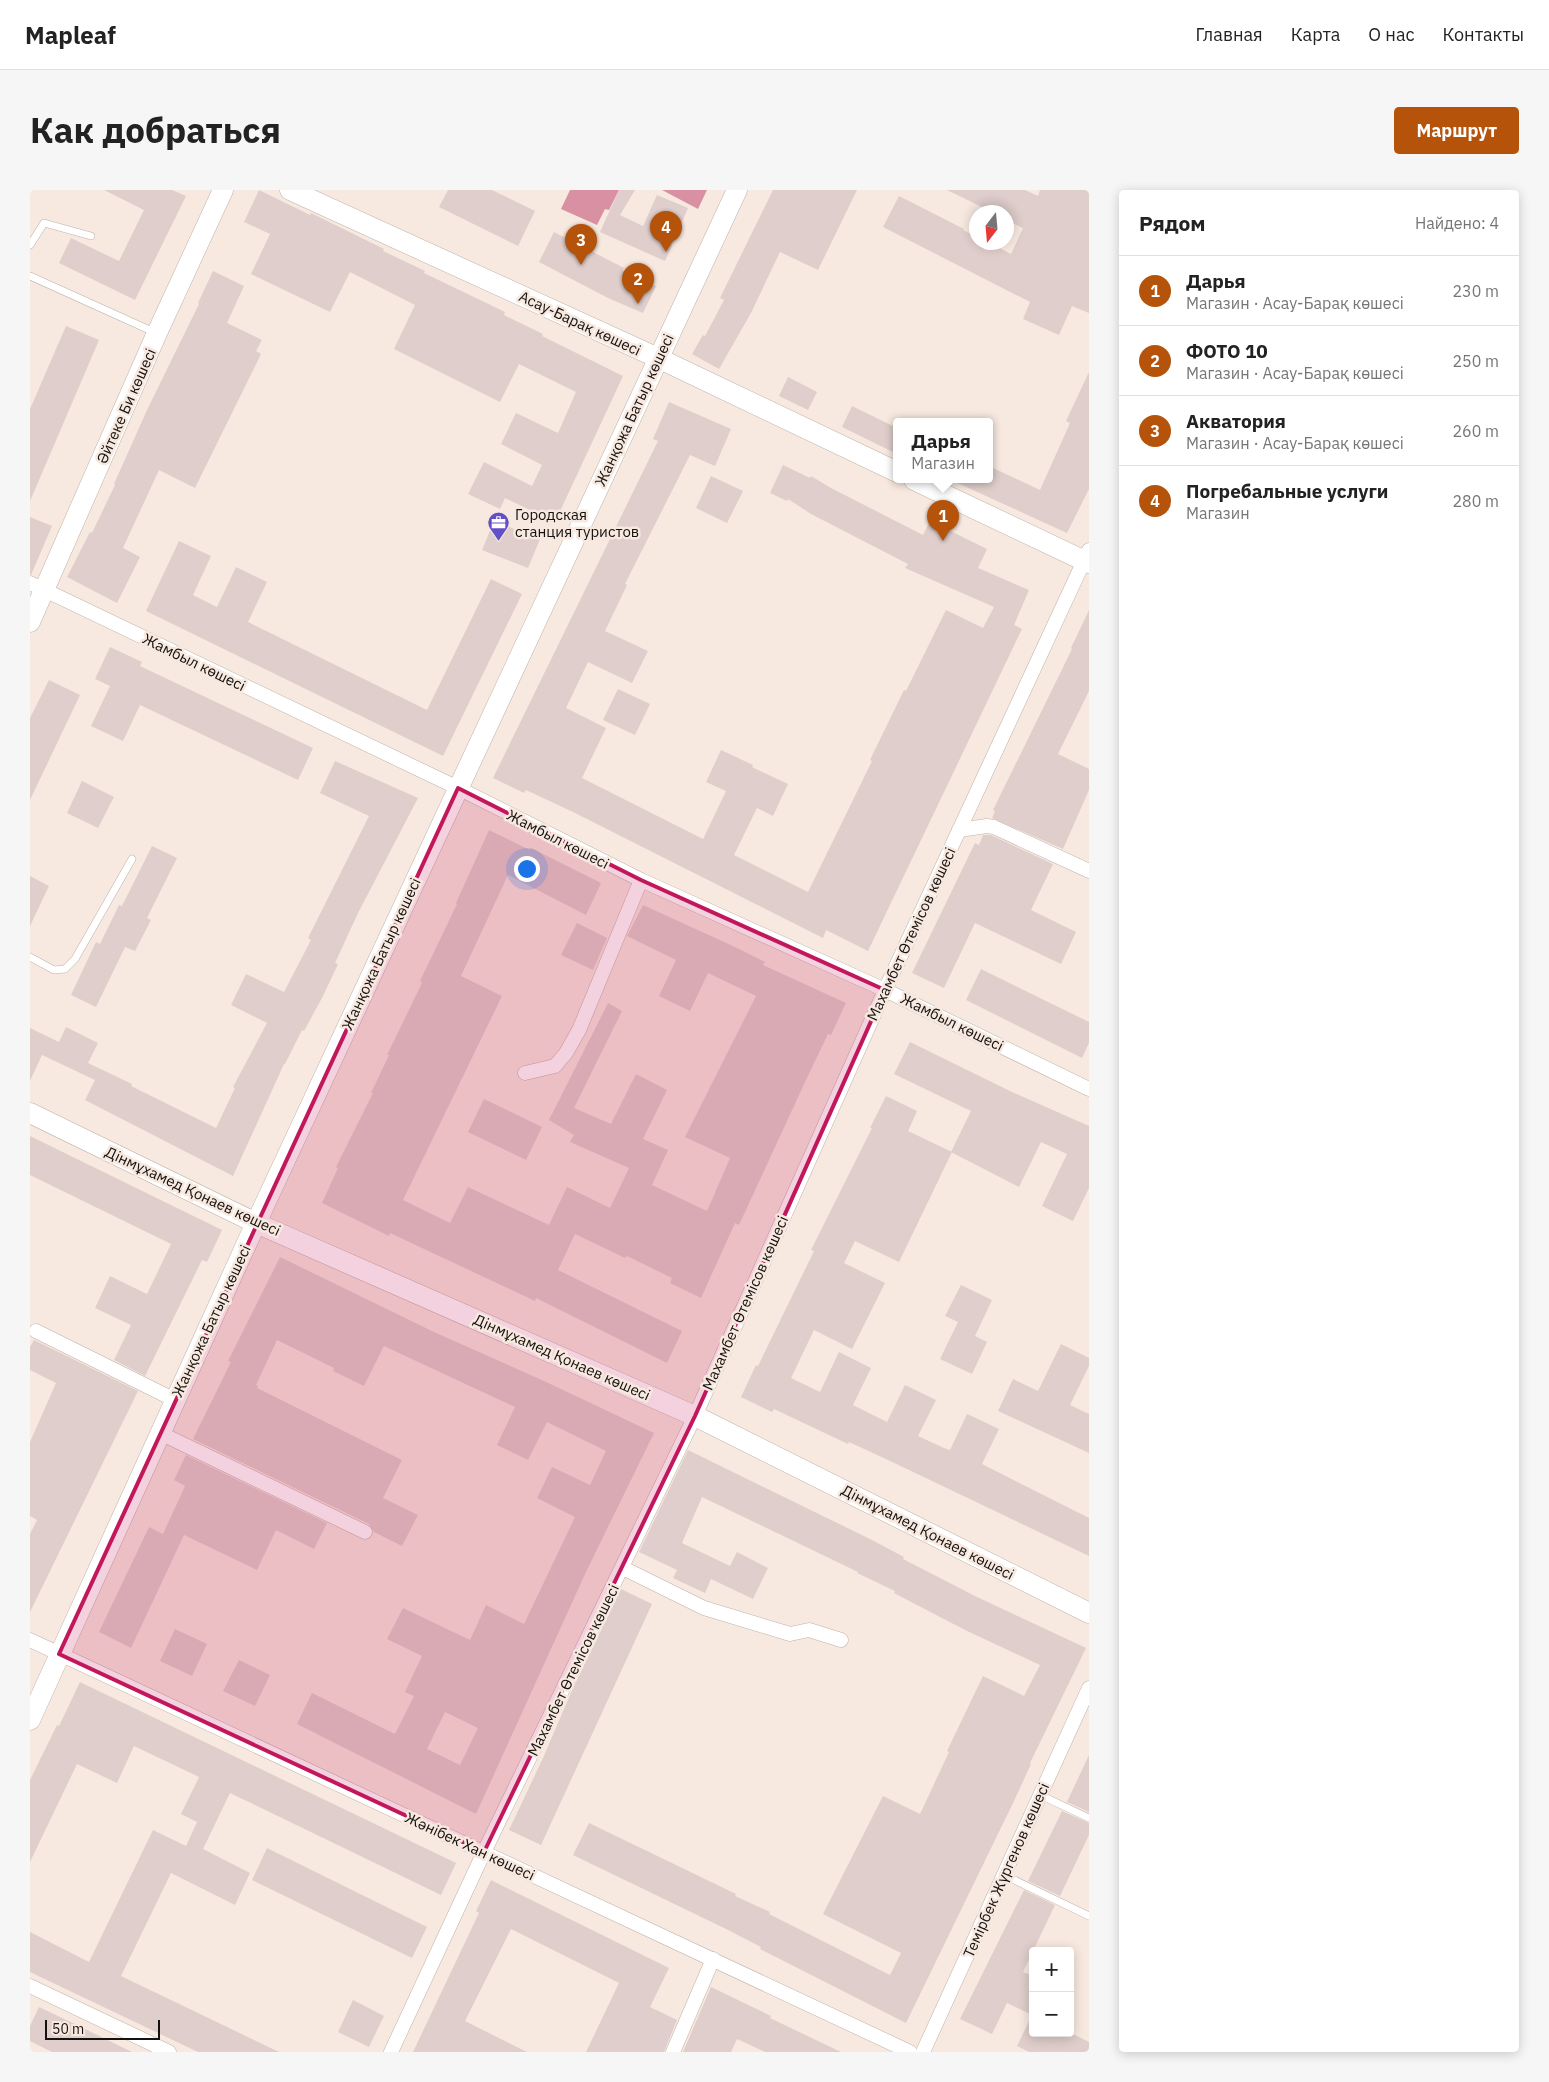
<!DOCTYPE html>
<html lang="ru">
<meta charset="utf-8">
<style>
:root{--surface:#fff;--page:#f6f6f6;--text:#222;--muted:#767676;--line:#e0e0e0;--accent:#b45309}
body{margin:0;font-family:"IBM Plex Sans",sans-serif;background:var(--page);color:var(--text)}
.controls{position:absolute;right:15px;bottom:15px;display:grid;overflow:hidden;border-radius:5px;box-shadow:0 2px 12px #0003}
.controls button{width:45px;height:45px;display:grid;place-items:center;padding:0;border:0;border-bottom:1px solid var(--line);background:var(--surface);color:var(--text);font:25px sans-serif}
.compass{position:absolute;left:939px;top:15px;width:45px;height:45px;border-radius:50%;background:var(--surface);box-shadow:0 2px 12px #0003;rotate:196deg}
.scale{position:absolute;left:15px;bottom:12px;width:115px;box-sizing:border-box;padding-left:5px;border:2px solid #15110e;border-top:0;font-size:14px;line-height:18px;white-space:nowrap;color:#15110e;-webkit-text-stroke:4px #f7e9e0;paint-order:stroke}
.you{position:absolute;left:496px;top:678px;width:18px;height:18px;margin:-12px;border:4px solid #fff;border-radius:50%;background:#1a73e8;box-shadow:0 0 0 8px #1a73e833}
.badge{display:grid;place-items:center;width:32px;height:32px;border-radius:50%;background:var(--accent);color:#fff;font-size:16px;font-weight:700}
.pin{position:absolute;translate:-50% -41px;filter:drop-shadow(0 1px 2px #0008)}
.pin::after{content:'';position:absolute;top:26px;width:18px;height:15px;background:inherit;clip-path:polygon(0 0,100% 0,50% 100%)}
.popup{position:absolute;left:863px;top:228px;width:100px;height:65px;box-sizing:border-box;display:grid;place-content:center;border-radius:5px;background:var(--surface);filter:drop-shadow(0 1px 4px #0005);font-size:16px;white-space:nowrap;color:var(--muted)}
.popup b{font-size:19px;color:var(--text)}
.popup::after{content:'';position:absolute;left:50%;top:100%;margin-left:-10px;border:10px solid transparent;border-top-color:var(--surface)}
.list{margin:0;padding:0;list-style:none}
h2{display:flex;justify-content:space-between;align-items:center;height:65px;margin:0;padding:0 20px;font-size:21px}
h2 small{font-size:16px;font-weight:400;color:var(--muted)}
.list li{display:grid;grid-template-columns:32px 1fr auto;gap:15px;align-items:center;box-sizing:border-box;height:70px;padding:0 20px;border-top:1px solid var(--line)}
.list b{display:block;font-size:19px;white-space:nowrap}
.list p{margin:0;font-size:16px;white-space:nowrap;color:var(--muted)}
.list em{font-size:16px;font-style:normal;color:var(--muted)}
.map{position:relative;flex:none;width:1059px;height:1862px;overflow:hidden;border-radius:5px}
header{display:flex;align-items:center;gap:30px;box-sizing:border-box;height:70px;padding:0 25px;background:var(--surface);border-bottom:1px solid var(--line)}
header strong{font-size:24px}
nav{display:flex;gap:28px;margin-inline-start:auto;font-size:18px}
.intro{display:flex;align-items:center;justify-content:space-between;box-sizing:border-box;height:120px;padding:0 30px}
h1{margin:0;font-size:35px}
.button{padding:12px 22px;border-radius:5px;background:var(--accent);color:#fff;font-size:18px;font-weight:700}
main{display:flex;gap:30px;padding:0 30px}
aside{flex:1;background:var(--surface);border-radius:5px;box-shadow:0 2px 12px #0003}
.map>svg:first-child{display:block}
.forest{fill:#d990a2}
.building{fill:#dfcecb;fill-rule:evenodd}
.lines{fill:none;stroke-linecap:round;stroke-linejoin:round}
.lane-casing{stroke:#bfb2a9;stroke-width:8}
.street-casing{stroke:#bfb2a9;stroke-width:15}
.secondary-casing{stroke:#bfb2a9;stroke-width:21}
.lane{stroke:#fff;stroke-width:7}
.street{stroke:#fff;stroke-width:14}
.secondary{stroke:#fff;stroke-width:20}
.marked{fill:#c2185b;fill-opacity:0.2;stroke:#c2185b;stroke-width:4;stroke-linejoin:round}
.labels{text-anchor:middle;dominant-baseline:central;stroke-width:5;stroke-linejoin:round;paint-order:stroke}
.street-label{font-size:15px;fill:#15110e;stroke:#f7e9e0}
.poi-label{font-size:15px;fill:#15110e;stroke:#f7e9e0;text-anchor:start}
</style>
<header>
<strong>Mapleaf</strong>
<nav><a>Главная</a><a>Карта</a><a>О нас</a><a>Контакты</a></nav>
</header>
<div class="intro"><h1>Как добраться</h1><a class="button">Маршрут</a></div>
<main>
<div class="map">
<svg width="1059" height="1862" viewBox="0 0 1059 1862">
<rect width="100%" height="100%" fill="#f7e9e0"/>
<g class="forest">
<path d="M540,0H589L579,20L575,19L567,35L531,19Z"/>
<path d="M632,0H677L668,19Z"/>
</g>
<g class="building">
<path d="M74,0H142L156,6L105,110L29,73L41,48L89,71L114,20Z"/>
<path d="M229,0L280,25L281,23L354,59L353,61L395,81L394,83L475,122L474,125L513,144L512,146L593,186L525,332L475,308L470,319L438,304L454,272L502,296L512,275L471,254L486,223L528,243L546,202L489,174L470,212L364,159L385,115L320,82L300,122L221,84L240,44L214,32Z"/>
<path d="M418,0H462L505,21L488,56L409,17Z"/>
<path d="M589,0H605L590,25L613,36L627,5L658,18L635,71L570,42Z"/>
<path d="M743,0H827L788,80L750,62L721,123L689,179L662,164L673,145L675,146L694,110L690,108Z"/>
<path d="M917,0H995L1008,6L1010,0H1059V123L1042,116L1029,145L993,129L1000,112L853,37L869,6L934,39L933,40L946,47V52H958L981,64L993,38L976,30V22H954L956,19Z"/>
<path d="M524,42L594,78L592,80L626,96L613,123L578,108L509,72Z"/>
<path d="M183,81L214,96L197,133L232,150L226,161L231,164L165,298L129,280L93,358L110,367L87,413L37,387L60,342L62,343L85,295L84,294L117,220L169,114L168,113Z"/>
<path d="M36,136L69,150L0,311V219Z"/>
<path d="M1059,182V299L1037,343L921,290H959V276L1010,300L1040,233L1036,231Z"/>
<path d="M758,187L787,202L778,220L749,206Z"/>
<path d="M639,212L701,239L685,276L660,265L595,394L597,395L575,441L618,461L602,493L558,472L536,518L576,538L552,588L673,649L696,601L676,592L691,560L723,575L722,577L758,594L743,626L727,618L704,665L778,702L842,571L840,570L855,539L874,500L876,501L916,420L953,438L964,417L875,378L878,374L781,324L758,309L757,311L740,303L753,275L780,288L781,286L801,298L893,345L900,331L957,359L948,378L999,400L984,435L992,439L838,761L796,740L793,748L545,623L496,600L494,603L463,588L628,251L623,249Z"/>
<path d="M822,216L867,238V264L812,237Z"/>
<path d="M681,286L713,301L697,333L666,318Z"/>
<path d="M0,327L22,336L1,385L0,384Z"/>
<path d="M464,331L510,349L498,378L452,360Z"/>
<path d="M149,351L181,366L163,405L187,417L206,377L237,392L218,432L397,520L461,389L492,404L413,566L116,421Z"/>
<path d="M1059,420V501L1028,564L1059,579V600L1033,659L962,628L965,621L963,620L1042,459L1041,458Z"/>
<path d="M80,457L112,472L110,476L283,558L268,590L110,515L93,551L61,536L80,496L65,489Z"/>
<path d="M19,490L50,505L0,610V528Z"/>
<path d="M588,499L620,514L605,545L573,530Z"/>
<path d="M305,571L388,608L328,723L305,773L308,774L293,806L274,841L272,840L255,874H254L203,986L55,910L65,890L12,865L0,891V838L29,852L36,837L68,853L58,873L102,894L101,896L186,938L205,898L203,897L237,833L201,815L216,784L254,802L281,750L278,748L339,626L290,603Z"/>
<path d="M52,591L84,607L68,638L37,623Z"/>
<path d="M459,640L500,660L501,658L571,693L556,725L478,685L431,786L472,806L373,1010L420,1033L438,997L519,1035L537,997L580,1018L599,978L540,952L544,945L519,930L578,813L592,821L544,918L581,934L606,884L637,900L613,949L638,960L622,995L677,1021L700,968L655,947L726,806L678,783L660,821L629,806L646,770L597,746L613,715L703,756L735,772L733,775L816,813L801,845L798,844L775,892L709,1035L705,1033L671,1108L640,1093L642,1088L597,1066L595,1068L545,1044L528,1080L652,1141L637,1173L506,1108L505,1111L360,1043L359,1046L292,1013L308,978L306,977L343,903H341L359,865H357L392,793L390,791L427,714L426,713Z"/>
<path d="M953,645H961L1023,674L1001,720L1046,742L1031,774L945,733L914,798L882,783L945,653L949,655Z"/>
<path d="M122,656L147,668L117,728L121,730L105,761L95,757L66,817L41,805L66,752L70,754L89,715L92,716Z"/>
<path d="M0,686L19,696L0,736Z"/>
<path d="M547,733L577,748L563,780L531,765Z"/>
<path d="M951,779L1059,832V853L1052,868L936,810Z"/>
<path d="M880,852L982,902L1059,936V998L1043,1031L1012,1016L1037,964L1011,952L989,997L921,962L941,921L864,884Z"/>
<path d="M856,906L887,921L878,941L922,962L869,1072L825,1051L814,1073L855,1093L822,1159L784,1140L761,1188L790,1202L809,1162L841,1178L823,1215L857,1232L875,1195L906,1210L888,1246L914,1258L920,1260L937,1224L969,1239L952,1274L1059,1328V1366L858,1270L819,1252L818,1254L744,1219L742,1222L711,1207L726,1175L728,1176L784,1061L781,1060L842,938H840Z"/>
<path d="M454,909L512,937L496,970L438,942Z"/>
<path d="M0,946L192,1040L177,1072L172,1070L115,1186L84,1170L101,1135L65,1118L80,1086L117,1104L141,1054L0,985Z"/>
<path d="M250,1067L404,1142L514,1191L624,1243L556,1382L446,1624L267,1534L282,1503L365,1544L384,1506L375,1502L392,1466L357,1449L373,1418L440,1450L456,1415L494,1434L545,1327L507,1308L522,1277L560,1295L576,1261L517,1232L498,1270L467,1255L485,1217L459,1205L354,1156L334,1196L303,1181L304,1178L247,1150L226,1195L228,1196L227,1198L372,1270L353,1308L388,1325L372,1356L344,1342L339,1334L163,1249L201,1172L198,1171ZM415,1522L448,1538L430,1575L397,1559Z"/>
<path d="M931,1095L962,1110L945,1146L957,1152L942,1184L910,1169L928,1132L915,1126Z"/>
<path d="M4,1150L108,1201L0,1422V1344L7,1330L0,1326V1252L26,1193L0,1180V1157Z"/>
<path d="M1031,1154L1059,1168V1176L1040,1215L1059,1224V1263L968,1221L983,1189L1008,1201Z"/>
<path d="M658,1260L840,1349L874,1367L873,1369L945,1406L1056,1458L1000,1573L1001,1574L984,1611L876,1833L730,1759L731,1757L694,1738L543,1665L559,1633L706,1704L705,1706L740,1722L739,1724L860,1785L871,1763L793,1724L853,1606L890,1624L919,1562L917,1561L953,1486L994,1506L1010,1475L935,1440L864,1403L865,1401L827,1383L828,1382L672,1307L652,1353L700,1376L707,1362L738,1378L723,1409L681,1389L675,1403L643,1388L647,1380L609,1362Z"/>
<path d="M156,1265L297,1333L284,1359L246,1340L227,1380L154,1345L101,1458L69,1442L119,1337L133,1344L155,1296L144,1290Z"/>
<path d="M591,1399L622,1414L511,1655L479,1640L513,1568L543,1498Z"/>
<path d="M145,1439L177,1454L162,1486L130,1471Z"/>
<path d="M209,1470L240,1485L225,1516L193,1501Z"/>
<path d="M50,1492L426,1673L411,1705L200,1603L173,1659L220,1683L205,1715L141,1683L91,1786L249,1862H168L0,1782V1742L59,1772L123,1640L156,1656L167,1632L151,1624L169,1587L104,1556L87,1593L47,1574L0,1672V1590L27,1535L29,1536Z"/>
<path d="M1059,1565V1622L1037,1612Z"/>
<path d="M1032,1621L1059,1633V1645L1030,1706L998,1691Z"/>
<path d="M237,1658L397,1737L382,1768L222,1690Z"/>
<path d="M461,1690L639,1778L620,1817L647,1830L634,1862H556L589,1793L481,1739L435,1831L497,1862H383L449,1723L446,1721Z"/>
<path d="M994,1700L1025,1715L993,1782L1003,1786V1843H1041L1059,1852V1862H999L987,1856L1002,1825L977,1813L962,1844L930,1829Z"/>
<path d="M681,1797L741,1826L740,1828L811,1862H735L707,1849L701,1862H653Z"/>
<path d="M323,1810L354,1826L339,1857L308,1842Z"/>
<path d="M9,1817L51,1837L102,1862H22L0,1851V1836Z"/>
</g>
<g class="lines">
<defs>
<g id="lane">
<path d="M0,55L14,33L61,46"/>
<path d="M0,86L124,142"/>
<path d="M0,767L24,780L35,779L45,769L102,669"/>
<path d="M1010,1605L1059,1628"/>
<path d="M974,1685L1059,1726"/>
</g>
<g id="street">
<path d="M0,393L428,598L611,690L855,800L1059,899"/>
<path d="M929,640L957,636L964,637L1059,681"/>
<path d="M495,883L525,876L536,863L549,840L611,690"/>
<path d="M6,1141L145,1210"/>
<path d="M130,1243L335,1342"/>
<path d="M593,1378L674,1418L760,1444L779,1440L811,1450"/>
<path d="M0,1450L880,1862"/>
<path d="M0,1796L139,1862"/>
<path d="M361,1862L454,1662L665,1226L855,800L1059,360"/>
<path d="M643,1862L683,1769"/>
<path d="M893,1862L1059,1498"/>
</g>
<g id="secondary">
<path d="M260,0L628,168L867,282"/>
<path d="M884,290L1059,373"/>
<path d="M0,432L127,143L193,0"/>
<path d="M0,923L226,1033L665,1226L1059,1423"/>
<path d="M0,1530L226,1033L707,0"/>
</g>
</defs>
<use href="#lane" class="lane-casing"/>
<use href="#street" class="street-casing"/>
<use href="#secondary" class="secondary-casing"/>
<use href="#lane" class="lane"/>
<use href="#street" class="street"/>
<use href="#secondary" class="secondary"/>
</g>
<path class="marked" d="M428,598L611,690L855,800L665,1226L454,1662L29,1464Z"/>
<defs>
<symbol id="office-pin" viewBox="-11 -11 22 30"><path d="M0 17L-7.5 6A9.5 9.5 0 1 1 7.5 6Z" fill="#6250c9" stroke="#f7e9e0"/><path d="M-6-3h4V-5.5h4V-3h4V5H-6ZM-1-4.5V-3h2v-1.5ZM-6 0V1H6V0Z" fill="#fff"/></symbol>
</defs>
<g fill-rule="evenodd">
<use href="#office-pin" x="456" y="320" width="25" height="34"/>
</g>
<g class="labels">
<g class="street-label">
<text transform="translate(550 133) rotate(25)">Асау-Барақ көшесі</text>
<text transform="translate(96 216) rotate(-66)">Әйтеке Би көшесі</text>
<text transform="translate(604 220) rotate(-65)">Жанқожа Батыр көшесі</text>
<text transform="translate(164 472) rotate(26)">Жамбыл көшесі</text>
<text transform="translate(528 649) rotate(27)">Жамбыл көшесі</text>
<text transform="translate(881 744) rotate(-65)">Махамбет Өтемісов көшесі</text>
<text transform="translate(351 764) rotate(-65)">Жанқожа Батыр көшесі</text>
<text transform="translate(922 832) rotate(26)">Жамбыл көшесі</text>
<text transform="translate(163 1001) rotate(25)">Дінмұхамед Қонаев көшесі</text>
<text transform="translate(715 1113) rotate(-66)">Махамбет Өтемісов көшесі</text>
<text transform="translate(181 1131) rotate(-65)">Жанқожа Батыр көшесі</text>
<text transform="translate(532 1167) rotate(24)">Дінмұхамед Қонаев көшесі</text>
<text transform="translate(898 1342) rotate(27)">Дінмұхамед Қонаев көшесі</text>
<text transform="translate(543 1480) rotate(-64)">Махамбет Өтемісов көшесі</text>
<text transform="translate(440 1656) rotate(25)">Жәнібек Хан көшесі</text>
<text transform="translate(976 1680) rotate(-66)">Темірбек Жүргенов көшесі</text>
</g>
<g class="poi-label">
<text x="485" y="324">Городская<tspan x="485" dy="17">станция туристов</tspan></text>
</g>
</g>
</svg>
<div class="controls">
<button>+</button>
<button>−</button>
</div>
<svg class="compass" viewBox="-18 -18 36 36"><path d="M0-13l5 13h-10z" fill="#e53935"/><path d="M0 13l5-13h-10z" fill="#767676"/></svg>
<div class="scale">50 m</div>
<div class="you"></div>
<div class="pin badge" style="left:913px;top:351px">1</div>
<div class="popup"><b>Дарья</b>Магазин</div>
<div class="pin badge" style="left:608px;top:114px">2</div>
<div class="pin badge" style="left:551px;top:75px">3</div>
<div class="pin badge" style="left:636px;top:62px">4</div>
</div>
<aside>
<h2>Рядом<small>Найдено: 4</small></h2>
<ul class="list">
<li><span class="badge">1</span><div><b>Дарья</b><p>Магазин · Асау-Барақ көшесі</p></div><em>230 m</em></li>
<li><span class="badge">2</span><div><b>ФОТО 10</b><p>Магазин · Асау-Барақ көшесі</p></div><em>250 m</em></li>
<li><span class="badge">3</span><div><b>Акватория</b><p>Магазин · Асау-Барақ көшесі</p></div><em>260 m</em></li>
<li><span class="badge">4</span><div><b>Погребальные услуги</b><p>Магазин</p></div><em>280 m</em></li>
</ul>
</aside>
</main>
